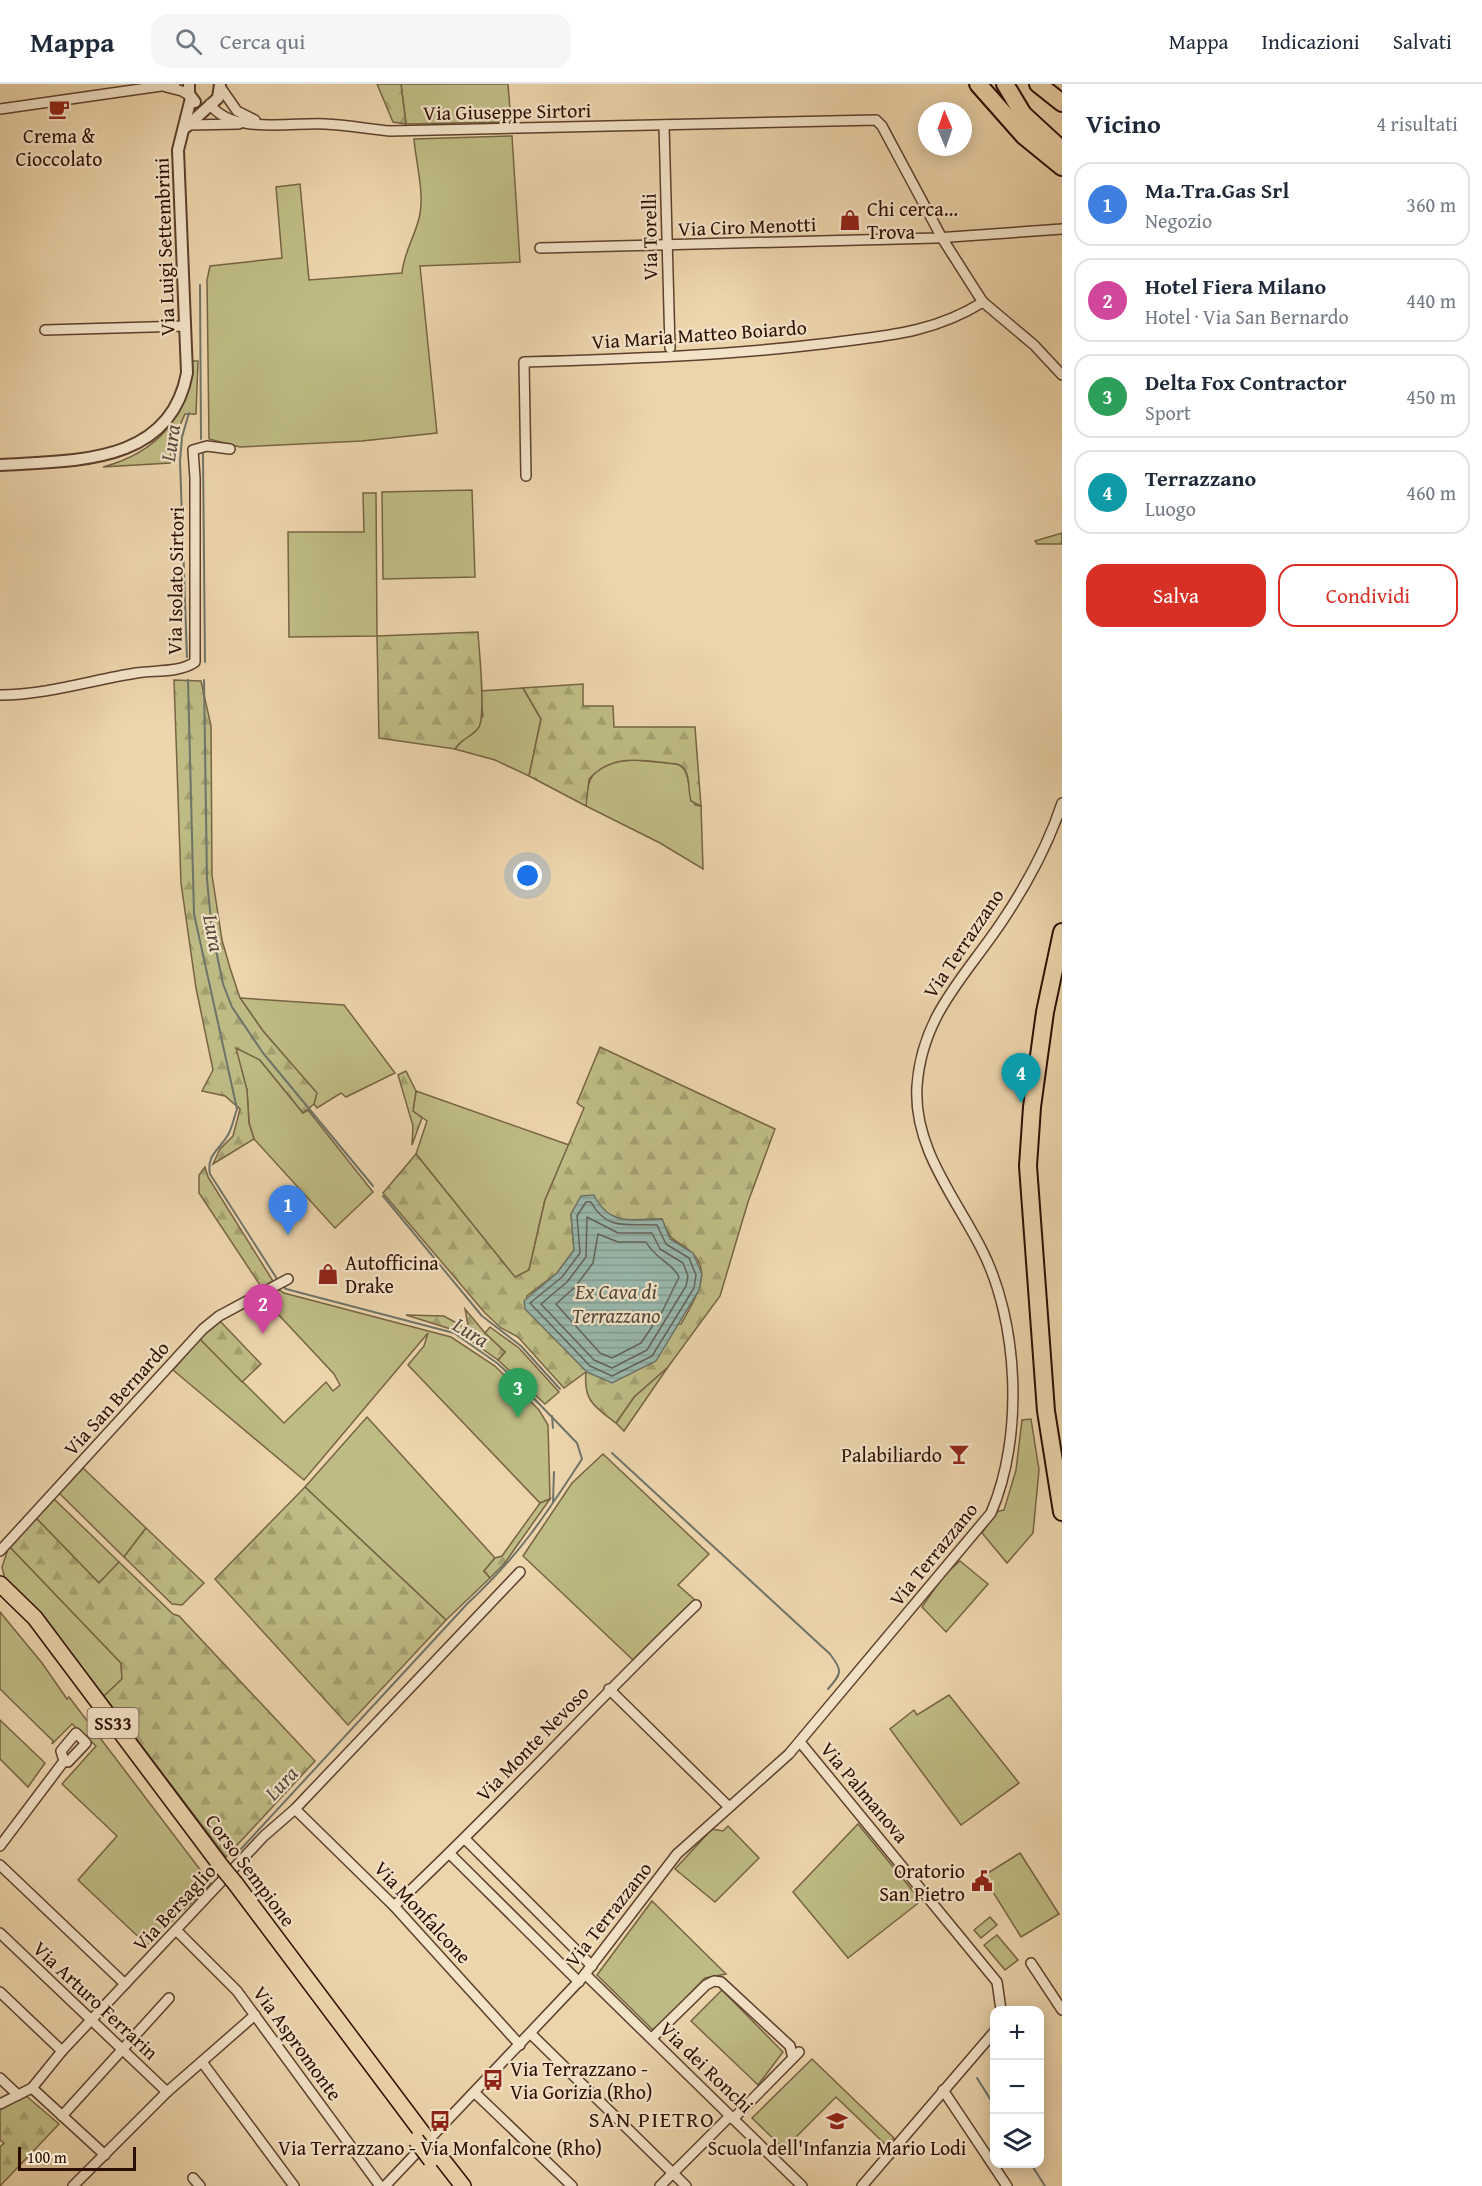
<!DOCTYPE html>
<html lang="it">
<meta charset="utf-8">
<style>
:root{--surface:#fff;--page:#f6f6f7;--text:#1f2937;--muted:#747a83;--line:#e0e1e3;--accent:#d93025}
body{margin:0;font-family:"Gentium Book Plus",serif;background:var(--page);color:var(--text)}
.controls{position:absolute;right:18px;bottom:18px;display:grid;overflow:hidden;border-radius:12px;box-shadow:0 3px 15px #0003}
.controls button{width:54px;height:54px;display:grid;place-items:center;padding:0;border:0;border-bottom:2px solid var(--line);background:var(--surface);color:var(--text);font:30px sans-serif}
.compass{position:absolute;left:918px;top:18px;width:54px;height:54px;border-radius:50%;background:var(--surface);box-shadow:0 3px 15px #0003;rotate:358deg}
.scale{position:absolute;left:18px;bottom:15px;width:118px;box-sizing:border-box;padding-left:6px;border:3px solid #2d0e02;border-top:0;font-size:16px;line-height:21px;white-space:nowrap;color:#2d0e02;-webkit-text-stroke:4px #f3e3c8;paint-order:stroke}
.you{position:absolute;left:528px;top:792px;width:21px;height:21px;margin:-15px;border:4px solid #fff;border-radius:50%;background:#1a73e8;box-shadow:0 0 0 9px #1a73e833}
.badge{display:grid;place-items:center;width:39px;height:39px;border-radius:50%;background:var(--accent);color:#fff;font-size:20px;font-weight:700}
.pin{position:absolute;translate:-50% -50px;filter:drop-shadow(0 2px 3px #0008)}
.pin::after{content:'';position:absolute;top:32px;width:21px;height:18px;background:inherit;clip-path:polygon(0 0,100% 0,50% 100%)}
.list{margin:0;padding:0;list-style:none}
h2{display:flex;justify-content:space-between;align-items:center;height:78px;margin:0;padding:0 24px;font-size:26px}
h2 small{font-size:20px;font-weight:400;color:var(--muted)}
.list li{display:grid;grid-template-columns:39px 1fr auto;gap:18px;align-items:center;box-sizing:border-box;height:84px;margin:0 12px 12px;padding:0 12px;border:2px solid var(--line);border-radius:18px}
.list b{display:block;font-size:22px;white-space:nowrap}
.list p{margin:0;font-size:20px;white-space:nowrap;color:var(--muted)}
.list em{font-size:20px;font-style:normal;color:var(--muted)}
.actions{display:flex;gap:12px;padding:18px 24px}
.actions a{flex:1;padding:14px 0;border:2px solid var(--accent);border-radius:18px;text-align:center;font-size:21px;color:var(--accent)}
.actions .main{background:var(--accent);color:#fff}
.icon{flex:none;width:33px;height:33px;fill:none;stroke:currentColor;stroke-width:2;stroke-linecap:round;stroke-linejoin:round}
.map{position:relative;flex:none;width:1062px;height:2102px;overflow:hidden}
header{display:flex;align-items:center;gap:36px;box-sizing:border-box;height:84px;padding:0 30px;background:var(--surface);border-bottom:2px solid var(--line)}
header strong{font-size:28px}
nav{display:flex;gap:33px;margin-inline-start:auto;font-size:21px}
.search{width:420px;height:54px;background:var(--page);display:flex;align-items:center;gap:15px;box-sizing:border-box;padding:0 21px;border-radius:18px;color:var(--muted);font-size:22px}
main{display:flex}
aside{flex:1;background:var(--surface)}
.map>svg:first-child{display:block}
.green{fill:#bebb84;stroke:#766443;stroke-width:1.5}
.forest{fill:url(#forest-firs);stroke:#766443;stroke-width:1.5;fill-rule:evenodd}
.water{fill:url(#water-rules);stroke:#6e7468;stroke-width:1.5}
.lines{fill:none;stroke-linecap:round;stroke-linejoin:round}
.shore{stroke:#636357;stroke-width:1.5}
.stream{stroke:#6e7468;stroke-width:2}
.minor-casing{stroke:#5d402c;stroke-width:12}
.tertiary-casing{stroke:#5d402c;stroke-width:14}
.trunk-casing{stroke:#2d0e02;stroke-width:18}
.motorway-casing{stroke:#2d0e02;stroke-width:20}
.minor{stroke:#f3e3c8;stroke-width:9}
.tertiary{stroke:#f3e3c8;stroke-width:10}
.trunk{stroke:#ecd4ab;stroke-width:15}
.motorway{stroke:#ecd4ab;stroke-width:16}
.trunk-bridge-casing{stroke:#2d0e02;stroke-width:18;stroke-linecap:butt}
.trunk-bridge{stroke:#ecd4ab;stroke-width:15}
.labels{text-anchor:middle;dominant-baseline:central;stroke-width:4.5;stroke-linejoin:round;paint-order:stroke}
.shield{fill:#f3e3c8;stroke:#684e3d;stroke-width:1.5}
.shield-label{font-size:18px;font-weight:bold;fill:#2d0e02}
.street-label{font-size:20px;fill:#2d0e02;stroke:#f3e3c8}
.poi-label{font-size:20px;fill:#2d0e02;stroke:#f3e3c8}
.water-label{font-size:21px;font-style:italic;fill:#534a3e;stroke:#f3e3c8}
.quarter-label{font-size:22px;letter-spacing:1.5px;fill:#2d0e02;stroke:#f3e3c8}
</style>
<header>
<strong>Mappa</strong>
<div class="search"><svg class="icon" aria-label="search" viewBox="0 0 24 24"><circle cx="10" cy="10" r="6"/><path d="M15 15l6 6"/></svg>Cerca qui</div>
<nav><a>Mappa</a><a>Indicazioni</a><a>Salvati</a></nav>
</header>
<main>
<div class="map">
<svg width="1062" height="2102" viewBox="0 0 1062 2102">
<defs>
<pattern id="forest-firs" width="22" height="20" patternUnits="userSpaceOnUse" patternTransform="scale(1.5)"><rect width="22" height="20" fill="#bebb84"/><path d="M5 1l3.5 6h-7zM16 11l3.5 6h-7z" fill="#a4a070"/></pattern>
<pattern id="water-rules" width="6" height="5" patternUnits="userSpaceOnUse" patternTransform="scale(1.5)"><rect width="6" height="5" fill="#99b8ac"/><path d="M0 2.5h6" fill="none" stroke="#849d92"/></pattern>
</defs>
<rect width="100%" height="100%" fill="#ecd4ab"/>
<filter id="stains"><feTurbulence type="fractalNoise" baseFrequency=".00333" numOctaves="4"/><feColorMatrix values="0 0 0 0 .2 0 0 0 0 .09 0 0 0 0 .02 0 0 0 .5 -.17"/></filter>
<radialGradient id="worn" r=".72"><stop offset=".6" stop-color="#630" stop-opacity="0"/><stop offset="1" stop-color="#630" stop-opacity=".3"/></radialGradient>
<g class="green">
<path d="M401,0H508L511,38L406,40Z"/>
<path d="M512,52L520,178L420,182L437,349L362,357L240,363L209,355L207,196L210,182L282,174L276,103L300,100L309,196L402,189C404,167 416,151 420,130C424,107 416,79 414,55Z"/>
<path d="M192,277H198L196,330H185L172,359L170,379L103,383C158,368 187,334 192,277Z"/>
<path d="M472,406L475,493L383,495L382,408Z"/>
<path d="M363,409H376L377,552L289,553L288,448H364Z"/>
<path d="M523,604L541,635L529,692L495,676L455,665L483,632L480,607Z"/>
<path d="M636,676L677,680C691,684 687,707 695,721L701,722L703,785L660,759L586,722C586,685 601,677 636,676Z"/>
<path d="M240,914L344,921L395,989L346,1013L341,1009L317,1024L314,1020L316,1009L263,947Z"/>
<path d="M235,963L259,975L303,1029L308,1026L373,1108L335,1144L254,1055L249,1039L247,1006Z"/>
<path d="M416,1007L569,1061L545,1116L529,1186L515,1194L416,1070L427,1037L413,1027Z"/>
<path d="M278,1205L284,1209L451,1253L495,1282L539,1326L548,1341L550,1415L540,1419L408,1281L424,1262L428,1249L304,1396L173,1286L200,1255L284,1339L326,1298L333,1307L340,1301L334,1290L262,1213Z"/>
<path d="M490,1243L519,1264L559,1308L545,1320L498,1276L505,1268L485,1249Z"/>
<path d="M668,1283L624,1347L616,1339L634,1313Z"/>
<path d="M367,1333L495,1474L484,1487L490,1494L446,1536L305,1403Z"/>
<path d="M1031,1335L1039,1386L1033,1449L1007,1479L982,1449L996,1428L1004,1426L1016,1386L1022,1336Z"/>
<path d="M603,1370L709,1470L678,1501L695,1516L633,1576L523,1472L572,1399Z"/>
<path d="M83,1384L146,1444L124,1473L59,1409Z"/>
<path d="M53,1414L119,1478L99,1499L36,1434Z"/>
<path d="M9,1462L121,1579L122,1595L104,1612L32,1520L5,1495L2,1483Z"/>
<path d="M960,1477L988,1500L946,1548L922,1523L944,1491Z"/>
<path d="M0,1528L42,1579L67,1615L69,1613L211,1800L147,1861L78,1796L117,1752L62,1700L96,1662L72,1640L52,1660L53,1657L0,1605Z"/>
<path d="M949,1611L1019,1699L961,1741L890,1645L914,1626L917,1631Z"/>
<path d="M0,1636L45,1679L28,1703L0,1675Z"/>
<path d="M858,1740L921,1817L848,1874L793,1808Z"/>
<path d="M728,1742L759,1774L715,1818L675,1785L712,1745L723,1747Z"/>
<path d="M1020,1769L1059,1830L1021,1853L983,1792Z"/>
<path d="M652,1817L726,1890L705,1894L654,1947L597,1891Z"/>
<path d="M990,1833L997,1841L981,1854L974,1846Z"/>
<path d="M997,1851L1018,1876L1005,1886L984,1861Z"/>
<path d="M722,1906L783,1968L758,2001L691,1937Z"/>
<path d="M812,1975L894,2054L887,2062L836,2013L784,2065L752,2034Z"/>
</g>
<g class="forest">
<path d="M377,0H401L406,40L393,38Z"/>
<path d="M1062,449V460H1037L1035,457Z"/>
<path d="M478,548C479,566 486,630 479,643C473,653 461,654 455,665L379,654L377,552Z"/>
<path d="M174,596L201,597L211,642L212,791L222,856L230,884L240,914L263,947L317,1009L314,1020L303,1029L260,976L236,964L247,1006L249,1039L254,1055L213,1080L220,1065L233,1052L240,1025L225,1012L202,1007L213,986L196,904L181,799Z"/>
<path d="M583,600V622H613L614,643H695L701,722L691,717C687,704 692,685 677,680C645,677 613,668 589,695L586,722L529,692L541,635L523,604Z"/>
<path d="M600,963L775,1045L748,1118L720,1212L668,1283L634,1313L616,1339C595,1323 583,1317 586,1288L564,1304L518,1253L501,1244L485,1229L383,1109L416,1070L515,1193L529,1186L545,1116L584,1024L577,1019ZM601,1126L621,1136L662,1135C673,1163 672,1151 691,1168C715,1188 692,1220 681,1240L541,1238L525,1225L527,1212L557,1189L574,1166L571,1130Z"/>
<path d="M406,987L416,1007L413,1027L422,1034L412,1061L413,1042L398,991Z"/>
<path d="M205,1083L208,1093L273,1197L262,1204L199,1109V1091Z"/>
<path d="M465,1225L485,1249L505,1268L498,1276L457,1247L406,1231L444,1232L469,1246Z"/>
<path d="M219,1236L261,1280L242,1298L200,1255Z"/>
<path d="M305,1403L446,1536L348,1641L215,1495Z"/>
<path d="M550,1415L504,1480L490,1494L484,1487L495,1474L502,1472L540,1419Z"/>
<path d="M36,1434L99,1499L119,1478L173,1530L179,1532L315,1677L226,1773L104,1612L122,1595L121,1579L9,1462Z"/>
<path d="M146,1444L204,1499L182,1521L172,1520L124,1473Z"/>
<path d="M25,2011L59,2040L0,2102V2063L4,2059L0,2056V2026Z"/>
</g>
<path class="water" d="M594,1111C609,1142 632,1136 662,1135L670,1155L693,1169L702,1190L699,1206L656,1277L612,1299L587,1288L525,1225L524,1217L557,1189L574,1166L571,1130L581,1112Z"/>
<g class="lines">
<g class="shore">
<path d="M586,1118H591C607,1148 629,1139 657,1141L666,1160L689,1174L696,1191L694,1204L652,1272L612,1292L590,1282L530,1219L562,1193L580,1169L577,1132Z"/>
<path d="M587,1133L618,1149H652L660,1165L683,1179L688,1192L686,1202L647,1266L612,1284L594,1276L541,1220L567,1198L586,1173Z"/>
<path d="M598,1150L618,1158H646C656,1176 673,1179 679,1193L662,1228L641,1259L612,1274L600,1269L556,1220L575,1203L593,1179Z"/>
</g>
<g class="stream">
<path d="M200,201L201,355"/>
<path d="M203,370L205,578"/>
<path d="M187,573L180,377L182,353L189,329"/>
<path d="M188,596L194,830L237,1025C234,1033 233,1041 229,1049C221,1065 206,1070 210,1090L279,1198"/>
<path d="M204,596L207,796L212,847L223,900L232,923L263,969L373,1102"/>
<path d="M383,1112L482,1232L521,1262L560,1305"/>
<path d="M552,1332L553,1344"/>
<path d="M612,1369L830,1570C843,1587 842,1589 828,1605"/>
<path d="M553,1418L554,1388"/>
<path d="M240,1766L467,1520C518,1473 545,1432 582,1375L577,1359L519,1299L497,1279L454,1249L286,1205L283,1202"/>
<path d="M977,1994L994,2021"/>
<path d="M1031,2080L1045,2102"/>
</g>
<defs>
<g id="minor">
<path d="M166,3L182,7L190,12"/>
<path d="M221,4L237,27L255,36"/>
<path d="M210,20C231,51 293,38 325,40C347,41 369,45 390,47L876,36L882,42L942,154L977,209L983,218L1034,261L1062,291"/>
<path d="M0,25L175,0"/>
<path d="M187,41L239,40"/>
<path d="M664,41L670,264"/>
<path d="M540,164L936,154L1062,145"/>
<path d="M45,246L185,242"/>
<path d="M526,392L524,278C623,275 722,272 821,260C881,252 930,251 983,218"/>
<path d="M0,611C46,611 92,596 136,589C155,586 179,589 195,578V394L193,366L207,362L230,365"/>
<path d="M0,1467L203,1245L219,1232L288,1195"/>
<path d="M609,1605L729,1723"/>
<path d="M800,1658L997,1898L1001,1926"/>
<path d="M295,1725L394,1822L520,1961"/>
<path d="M465,1755L592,1882"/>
<path d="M0,1762L64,1677L68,1678L86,1659L76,1649L61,1667L64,1677"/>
<path d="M450,1770L579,1898"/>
<path d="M0,1781L125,1900"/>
<path d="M394,1822C498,1725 593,1620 696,1521"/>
<path d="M176,1846L237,1907L380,2102"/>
<path d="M0,1849L167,2008"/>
<path d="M1031,1879L1062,1926"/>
<path d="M585,1890L802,2102"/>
<path d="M0,1908L62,1967"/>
<path d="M531,1950L686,2102"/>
<path d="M652,1954L706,1901L714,1897L721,1898L790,1962L793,1974"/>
<path d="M202,1978L294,2102"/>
<path d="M0,1994L18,2011"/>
<path d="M32,2004L105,2071"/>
<path d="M943,2006L1007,2102"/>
<path d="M475,2009L572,2102"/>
<path d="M0,2020L32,2004L62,1967L264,1752L295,1725L520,1488"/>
<path d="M62,2032L169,1914"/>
<path d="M733,2035L799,1968"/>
<path d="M193,2094L200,2102"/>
<path d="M73,2102L167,2008L255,1931"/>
<path d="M385,2102L582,1894L677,1770L789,1670L991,1429C1024,1353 1019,1237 981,1164C955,1113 913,1063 917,1002C922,930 966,892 1003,836C1027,800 1049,759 1062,719"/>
<path d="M660,2102L730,2032"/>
<path d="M862,2102L994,1948"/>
</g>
<g id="tertiary">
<path d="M189,0V10L195,18"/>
<path d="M186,43L218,14L220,0"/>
<path d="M0,381C72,376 170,382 187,289L178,66L191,14"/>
</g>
<g id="trunk">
<path d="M0,1500L35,1534L221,1782"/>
<path d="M235,1799L424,2051"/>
<path d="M438,2070L463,2102"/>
</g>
<g id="motorway">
<path d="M978,0L1024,52L1062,83"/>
<path d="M1005,0L1023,30L1062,66"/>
<path d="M1038,0L1062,19"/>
<path d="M1062,848L1045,928L1032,1023L1028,1082L1046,1327L1062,1428"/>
</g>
</defs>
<use href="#minor" class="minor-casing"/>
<use href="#tertiary" class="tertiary-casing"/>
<use href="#trunk" class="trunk-casing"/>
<use href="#motorway" class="motorway-casing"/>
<use href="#minor" class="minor"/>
<use href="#tertiary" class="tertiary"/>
<use href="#trunk" class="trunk"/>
<use href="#motorway" class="motorway"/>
<defs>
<g id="trunk-bridge">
<path d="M221,1782L235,1799"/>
<path d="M416,2056L431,2076"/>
</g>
</defs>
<use href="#trunk-bridge" class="trunk-bridge-casing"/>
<use href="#trunk-bridge" class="trunk-bridge"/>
</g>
<defs>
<symbol id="cafe-bare" viewBox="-9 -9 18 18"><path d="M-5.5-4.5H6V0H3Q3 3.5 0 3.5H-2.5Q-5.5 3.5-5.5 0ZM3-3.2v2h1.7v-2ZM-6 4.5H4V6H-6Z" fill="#8f2418" stroke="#f3e3c8" stroke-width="2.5" paint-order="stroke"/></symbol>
<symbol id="shop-bare" viewBox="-9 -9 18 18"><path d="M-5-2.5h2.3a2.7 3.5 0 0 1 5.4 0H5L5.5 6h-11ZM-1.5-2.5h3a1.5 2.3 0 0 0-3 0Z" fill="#8f2418" stroke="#f3e3c8" stroke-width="2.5" paint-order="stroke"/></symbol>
<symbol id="bar-bare" viewBox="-9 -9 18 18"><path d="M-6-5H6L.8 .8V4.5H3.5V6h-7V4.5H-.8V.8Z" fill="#8f2418" stroke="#f3e3c8" stroke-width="2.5" paint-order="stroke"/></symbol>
<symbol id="civic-bare" viewBox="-9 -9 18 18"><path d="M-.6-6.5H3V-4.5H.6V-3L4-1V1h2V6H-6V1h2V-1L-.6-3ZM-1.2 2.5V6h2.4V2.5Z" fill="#8f2418" stroke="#f3e3c8" stroke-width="2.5" paint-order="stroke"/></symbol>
<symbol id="bus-bare" viewBox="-9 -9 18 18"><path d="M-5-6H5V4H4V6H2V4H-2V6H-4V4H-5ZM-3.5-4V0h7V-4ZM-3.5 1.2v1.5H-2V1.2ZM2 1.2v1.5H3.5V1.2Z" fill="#8f2418" stroke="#f3e3c8" stroke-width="2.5" paint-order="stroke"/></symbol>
<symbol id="school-bare" viewBox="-9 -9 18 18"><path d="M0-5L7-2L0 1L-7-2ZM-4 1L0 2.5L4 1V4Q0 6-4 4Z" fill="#8f2418" stroke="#f3e3c8" stroke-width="2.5" paint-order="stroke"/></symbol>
</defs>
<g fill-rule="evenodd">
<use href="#cafe-bare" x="44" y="10" width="30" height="30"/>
<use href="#shop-bare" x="835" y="121" width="30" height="30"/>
<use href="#shop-bare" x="313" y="1175" width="30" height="30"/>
<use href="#bar-bare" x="944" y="1355" width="30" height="30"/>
<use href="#civic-bare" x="967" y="1782" width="30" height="30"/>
<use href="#bus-bare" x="478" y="1981" width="30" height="30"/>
<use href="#bus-bare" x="425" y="2022" width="30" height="30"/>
<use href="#school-bare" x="822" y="2022" width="30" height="30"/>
</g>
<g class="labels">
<rect class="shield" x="87.5" y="1624" width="51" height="30" rx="4.5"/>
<g class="shield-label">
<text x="113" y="1639">SS33</text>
</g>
<g class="street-label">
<text transform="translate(507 27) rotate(-1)">Via Giuseppe Sirtori</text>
<text transform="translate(747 142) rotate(-2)">Via Ciro Menotti</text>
<text transform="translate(649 153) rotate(-91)">Via Torelli</text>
<text transform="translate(164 163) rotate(-92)">Via Luigi Settembrini</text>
<text transform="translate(699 250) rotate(-4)">Via Maria Matteo Boiardo</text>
<text transform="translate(175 497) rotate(-89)">Via Isolato Sirtori</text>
<text transform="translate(963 859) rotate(-56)">Via Terrazzano</text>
<text transform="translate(116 1314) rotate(-48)">Via San Bernardo</text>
<text transform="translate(933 1470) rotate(-51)">Via Terrazzano</text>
<text transform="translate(532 1659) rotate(-46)">Via Monte Nevoso</text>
<text transform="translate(865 1708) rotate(50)">Via Palmanova</text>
<text transform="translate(251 1786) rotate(53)">Corso Sempione</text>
<text transform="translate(174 1823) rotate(-47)">Via Bersaglio</text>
<text transform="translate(423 1828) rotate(47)">Via Monfalcone</text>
<text transform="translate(608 1830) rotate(-52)">Via Terrazzano</text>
<text transform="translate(96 1916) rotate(43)">Via Arturo Ferrarin</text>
<text transform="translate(298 1959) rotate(54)">Via Aspromonte</text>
<text transform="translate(707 1983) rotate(44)">Via dei Ronchi</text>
</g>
<g class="poi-label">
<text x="59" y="51">Crema &amp;<tspan x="59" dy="23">Cioccolato</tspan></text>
<text x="867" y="124" text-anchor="start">Chi cerca...<tspan x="867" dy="23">Trova</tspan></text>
<text x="345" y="1178" text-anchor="start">Autofficina<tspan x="345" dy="23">Drake</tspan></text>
<text x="942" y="1370" text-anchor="end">Palabiliardo</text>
<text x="965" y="1786" text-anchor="end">Oratorio<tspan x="965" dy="23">San Pietro</tspan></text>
<text x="510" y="1984" text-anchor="start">Via Terrazzano -<tspan x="510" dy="23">Via Gorizia (Rho)</tspan></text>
<text x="440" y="2063">Via Terrazzano - Via Monfalcone (Rho)</text>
<text x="837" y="2063">Scuola dell'Infanzia Mario Lodi</text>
</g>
<g class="water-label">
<text transform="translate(170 359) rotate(-82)">Lura</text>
<text transform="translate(214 849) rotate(79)">Lura</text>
<text x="616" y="1207">Ex Cava di<tspan x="616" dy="24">Terrazzano</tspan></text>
<text transform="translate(471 1248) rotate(31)">Lura</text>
<text transform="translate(281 1699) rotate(-47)">Lura</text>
</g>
<g class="quarter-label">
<text x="652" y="2035">SAN PIETRO</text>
</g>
</g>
<rect width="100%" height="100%" filter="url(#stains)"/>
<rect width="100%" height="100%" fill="url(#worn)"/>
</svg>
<div class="controls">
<button>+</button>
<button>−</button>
<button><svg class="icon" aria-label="layers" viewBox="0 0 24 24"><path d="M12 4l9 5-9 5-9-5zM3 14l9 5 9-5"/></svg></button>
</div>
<svg class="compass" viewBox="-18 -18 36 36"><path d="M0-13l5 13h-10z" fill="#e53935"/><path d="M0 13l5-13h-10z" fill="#747a83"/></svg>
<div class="scale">100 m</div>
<div class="you"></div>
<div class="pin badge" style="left:288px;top:1151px;background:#3f7fe0">1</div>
<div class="pin badge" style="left:263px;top:1250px;background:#d1479c">2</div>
<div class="pin badge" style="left:518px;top:1334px;background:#2e9e5b">3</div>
<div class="pin badge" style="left:1021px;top:1019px;background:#0f9aa8">4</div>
</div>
<aside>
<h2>Vicino<small>4 risultati</small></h2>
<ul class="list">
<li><span class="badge" style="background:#3f7fe0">1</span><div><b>Ma.Tra.Gas Srl</b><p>Negozio</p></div><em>360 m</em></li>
<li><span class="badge" style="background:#d1479c">2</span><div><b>Hotel Fiera Milano</b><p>Hotel · Via San Bernardo</p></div><em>440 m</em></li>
<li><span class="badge" style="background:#2e9e5b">3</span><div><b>Delta Fox Contractor</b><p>Sport</p></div><em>450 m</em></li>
<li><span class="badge" style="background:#0f9aa8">4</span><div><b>Terrazzano</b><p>Luogo</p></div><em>460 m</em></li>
</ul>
<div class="actions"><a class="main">Salva</a><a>Condividi</a></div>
</aside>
</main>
